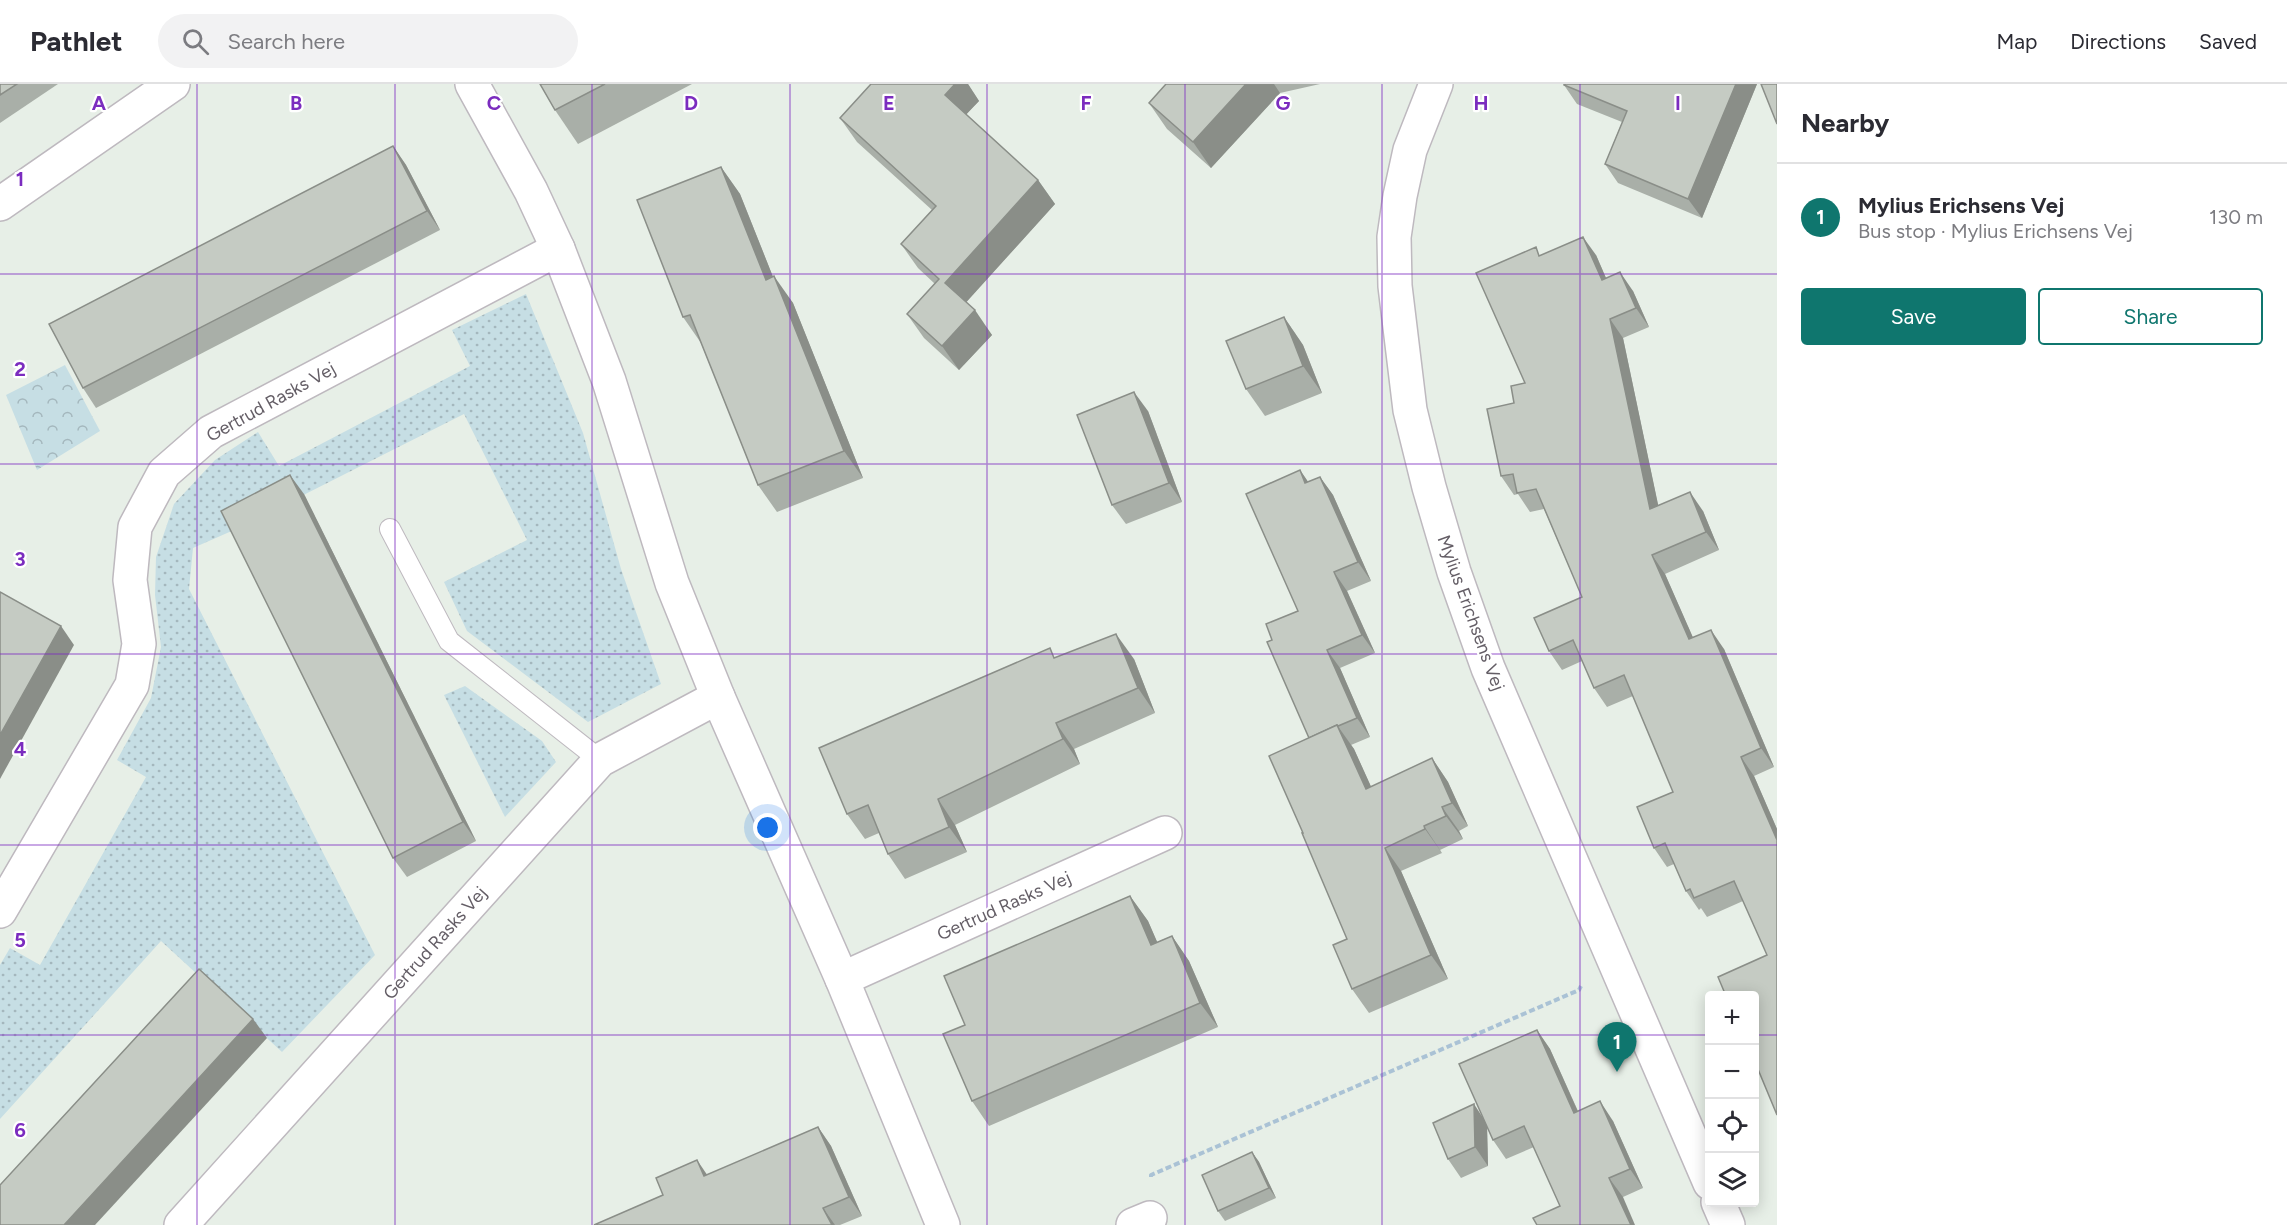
<!DOCTYPE html>
<meta charset="utf-8">
<style>
:root{--surface:#fff;--page:#f2f2f3;--text:#2b2b33;--muted:#7c7c81;--line:#e1e1e2;--accent:#0f766e}
body{margin:0;font-family:Figtree,sans-serif;background:var(--page);color:var(--text)}
.controls{position:absolute;right:18px;bottom:18px;display:grid;overflow:hidden;border-radius:6px;box-shadow:0 3px 15px #0003}
.controls button{width:54px;height:54px;display:grid;place-items:center;padding:0;border:0;border-bottom:2px solid var(--line);background:var(--surface);color:var(--text);font:30px sans-serif}
.you{position:absolute;left:768px;top:744px;width:21px;height:21px;margin:-15px;border:4px solid #fff;border-radius:50%;background:#1a73e8;box-shadow:0 0 0 9px #1a73e833}
.badge{display:grid;place-items:center;width:39px;height:39px;border-radius:50%;background:var(--accent);color:#fff;font-size:20px;font-weight:700}
.pin{position:absolute;translate:-50% -50px;filter:drop-shadow(0 2px 3px #0008)}
.pin::after{content:'';position:absolute;top:32px;width:21px;height:18px;background:inherit;clip-path:polygon(0 0,100% 0,50% 100%)}
.list{margin:0;padding:0;list-style:none}
h2{display:flex;justify-content:space-between;align-items:center;height:78px;margin:0;padding:0 24px;font-size:26px}
h2 small{font-size:20px;font-weight:400;color:var(--muted)}
.list li{display:grid;grid-template-columns:39px 1fr auto;gap:18px;align-items:center;box-sizing:border-box;height:108px;padding:0 24px;border-top:2px solid var(--line)}
.list b{display:block;font-size:22px;white-space:nowrap}
.list p{margin:0;font-size:20px;white-space:nowrap;color:var(--muted)}
.list em{font-size:20px;font-style:normal;color:var(--muted)}
.actions{display:flex;gap:12px;padding:18px 24px}
.actions a{flex:1;padding:14px 0;border:2px solid var(--accent);border-radius:6px;text-align:center;font-size:21px;color:var(--accent)}
.actions .main{background:var(--accent);color:#fff}
.icon{flex:none;width:33px;height:33px;fill:none;stroke:currentColor;stroke-width:2;stroke-linecap:round;stroke-linejoin:round}
.map{position:relative;flex:none;width:1777px;height:1141px;overflow:hidden}
header{display:flex;align-items:center;gap:36px;box-sizing:border-box;height:84px;padding:0 30px;background:var(--surface);border-bottom:2px solid var(--line)}
header strong{font-size:28px}
nav{display:flex;gap:33px;margin-inline-start:auto;font-size:21px}
.search{width:420px;height:54px;background:var(--page);display:flex;align-items:center;gap:15px;box-sizing:border-box;padding:0 21px;border-radius:33px;color:var(--muted);font-size:22px}
main{display:flex}
aside{flex:1;background:var(--surface)}
.map>svg:first-child{display:block}
.grass{fill:url(#grass-dots)}
.park{fill:url(#park-crowns)}
.lines{fill:none;stroke-linecap:round;stroke-linejoin:round}
.service-casing{stroke:#beb9bf;stroke-width:22}
.minor-casing{stroke:#beb9bf;stroke-width:36}
.tertiary-casing{stroke:#beb9bf;stroke-width:36}
.path{stroke:#aac2d5;stroke-width:4;stroke-dasharray:6 3;stroke-linecap:butt}
.service{stroke:#fff;stroke-width:20}
.minor{stroke:#fff;stroke-width:33}
.tertiary{stroke:#fff;stroke-width:33}
.wall{fill:#a9afa8}
.shaded-wall{fill:#8a8e88}
.building{fill:#c5cbc3;stroke:#8a8e88;stroke-width:1.5}
.grid{fill:none;stroke:#7b2cbf;stroke-width:1.5;stroke-opacity:0.55}
.labels{text-anchor:middle;dominant-baseline:central;stroke-width:4.5;stroke-linejoin:round;paint-order:stroke}
.street-label{font-size:18px;fill:#645e66;stroke:#fff}
.grid-label{font-size:20px;text-anchor:middle;font-weight:bold;fill:#7b2cbf;stroke:#fff;stroke-width:4.5;stroke-linejoin:round;paint-order:stroke}
</style>
<header>
<strong>Pathlet</strong>
<div class="search"><svg class="icon" aria-label="search" viewBox="0 0 24 24"><circle cx="10" cy="10" r="6"/><path d="M15 15l6 6"/></svg>Search here</div>
<nav><a>Map</a><a>Directions</a><a>Saved</a></nav>
</header>
<main>
<div class="map">
<svg width="1777" height="1141" viewBox="0 0 1777 1141">
<defs>
<pattern id="grass-dots" width="8" height="8" patternUnits="userSpaceOnUse" patternTransform="scale(1.5)"><rect width="8" height="8" fill="#c6dee4"/><path d="M2 2h.1M6 6h.1" fill="none" stroke="#a4b7bd" stroke-width="1.8" stroke-linecap="round"/></pattern>
<pattern id="park-crowns" width="20" height="18" patternUnits="userSpaceOnUse" patternTransform="scale(1.5)"><rect width="20" height="18" fill="#c6dee4"/><path d="M2 6a3 3 0 1 1 6 0M12 15a3 3 0 1 1 6 0" fill="none" stroke="#a4b7bd"/></pattern>
</defs>
<rect width="100%" height="100%" fill="#e7efe7"/>
<g class="grass">
<path d="M526,210L583,349L621,485L661,600L588,638L467,547L444,498L527,456L464,330L234,446L193,464L189,505L375,871L282,968L161,857L0,1035V881L10,864L40,881L146,693L117,676L151,614L161,563L155,511L156,473L174,420L215,376L258,348L279,382L470,282L452,246Z"/>
<path d="M465,602L542,657L556,678L505,733L444,611Z"/>
</g>
<path class="park" d="M65,281L100,347L37,386L6,311Z"/>
<g class="lines">
<defs>
<path id="service" d="M390,445L449,557L600,676"/>
<g id="minor">
<path d="M472,0L531,107L558,165L609,297L672,499L718,613L842,895L943,1141"/>
<path d="M0,120L173,0"/>
<path d="M0,827L132,601L139,560L130,496L135,443L164,389L211,348L558,165"/>
<path d="M842,895L1165,749"/>
<path d="M181,1141L600,676L718,613"/>
<path d="M1133,1141L1150,1134"/>
</g>
<g id="tertiary">
<path d="M1436,0L1410,66L1400,112L1394,153L1395,202L1410,326L1429,403L1454,488L1488,584L1710,1099"/>
<path d="M1718,1118L1728,1141"/>
</g>
</defs>
<use href="#service" class="service-casing"/>
<use href="#minor" class="minor-casing"/>
<use href="#tertiary" class="tertiary-casing"/>
<path class="path" d="M1151,1093V1091L1579,906L1581,902"/>
<use href="#service" class="service"/>
<use href="#minor" class="minor"/>
<use href="#tertiary" class="tertiary"/>
</g>
<g class="wall">
<path d="M0,0H58L0,39Z"/>
<path d="M540,0H692L578,60L555,26Z"/>
<path d="M871,0H968L979,17L966,30L1038,96L1055,120L966,218L992,251L959,286L924,254L907,230L935,200L918,184L901,160L932,126L857,58L840,34Z"/>
<path d="M1166,0H1320L1280,9L1211,84L1167,45L1149,19Z"/>
<path d="M1564,0H1757L1702,134L1618,99L1605,80L1622,38L1577,20L1564,1Z"/>
<path d="M393,62L406,81L440,146L96,324L83,304Z"/>
<path d="M721,83L740,110L773,193L793,219L863,394L777,428L758,401L701,259L683,233Z"/>
<path d="M1541,171H1596L1606,194L1633,207L1649,243L1623,254L1658,421L1703,427L1719,466L1665,490L1693,554L1724,565L1774,683L1754,692L1777,745V1031L1767,871L1743,817L1707,833L1701,824L1699,826L1686,807L1674,780L1667,783L1654,764L1673,708L1633,612L1607,623L1594,604L1582,577L1562,586L1549,567L1582,513L1544,425L1530,428L1518,410L1514,411L1501,392L1525,299Z"/>
<path d="M1284,233L1303,261L1322,309L1265,332L1246,305Z"/>
<path d="M1148,327L1182,418L1126,440L1112,421Z"/>
<path d="M1300,386L1308,398L1320,393L1333,411L1371,497L1347,507L1375,569L1340,584L1370,653L1351,661L1354,665L1371,703L1432,674L1448,698L1468,742L1459,747L1463,755L1440,766L1442,769L1401,787L1448,895L1369,929L1352,905L1347,855L1303,749L1309,654L1272,556L1298,527Z"/>
<path d="M304,410L476,757L407,793L393,774Z"/>
<path d="M1056,573L1134,575L1155,629L1074,665L1080,680L955,741L967,768L905,795L888,770L879,749L865,755L847,730Z"/>
<path d="M1130,812L1148,837L1157,858L1172,852L1189,877L1218,943L989,1042L972,1017L965,941Z"/>
<path d="M1537,946L1550,965L1578,1027L1613,1037L1643,1104L1623,1113L1560,1122L1534,1063L1506,1075L1493,1056L1487,1043L1488,1082L1461,1094L1448,1075L1483,1033Z"/>
<path d="M818,1043L831,1062L862,1132L840,1141H594Z"/>
<path d="M1252,1068L1259,1078L1276,1114L1225,1137L1218,1127Z"/>
</g>
<g class="shaded-wall">
<path d="M955,0H968L979,17L962,35L945,11Z"/>
<path d="M1246,0H1274L1280,9L1211,84L1193,58Z"/>
<path d="M1736,0H1757L1702,134L1688,115Z"/>
<path d="M393,62L406,81L440,146L427,127Z"/>
<path d="M721,83L740,110L785,223L766,196Z"/>
<path d="M1038,96L1055,120L962,223L945,199Z"/>
<path d="M1583,153L1596,171L1615,215L1602,196Z"/>
<path d="M1620,188L1633,207L1649,243L1636,224Z"/>
<path d="M774,192L793,219L863,394L844,367Z"/>
<path d="M975,226L992,251L959,286L942,262Z"/>
<path d="M1284,233L1303,261L1322,309L1303,282Z"/>
<path d="M1610,235L1623,254L1663,444L1650,425Z"/>
<path d="M1134,308L1148,327L1182,418L1169,399Z"/>
<path d="M1300,386L1313,405L1305,399Z"/>
<path d="M290,391L304,410L476,757L463,738Z"/>
<path d="M1320,393L1333,411L1371,497L1358,478Z"/>
<path d="M1690,408L1703,427L1719,466L1706,448Z"/>
<path d="M1652,471L1665,490L1702,574L1689,555Z"/>
<path d="M1334,488L1347,507L1375,569L1362,551Z"/>
<path d="M61,542L74,561L0,695V651Z"/>
<path d="M1711,546L1724,565L1774,683L1761,664Z"/>
<path d="M1116,550L1134,575L1155,629L1138,604Z"/>
<path d="M1327,566L1340,584L1370,653L1357,634Z"/>
<path d="M1056,639L1074,665L1080,680L1063,655Z"/>
<path d="M1337,641L1354,665L1383,729L1366,705Z"/>
<path d="M1741,673L1754,692L1777,745V756Z"/>
<path d="M1432,674L1448,698L1468,742L1452,719Z"/>
<path d="M938,715L955,741L967,768L949,743Z"/>
<path d="M1442,723L1459,747L1463,755L1446,732Z"/>
<path d="M1424,742L1442,769L1425,745Z"/>
<path d="M1385,764L1401,787L1448,895L1431,871Z"/>
<path d="M1130,812L1148,837L1169,885L1151,861Z"/>
<path d="M1172,852L1189,877L1218,943L1200,919Z"/>
<path d="M253,935L267,954L95,1141H64Z"/>
<path d="M1537,946L1550,965L1587,1048L1574,1029Z"/>
<path d="M1600,1017L1613,1037L1643,1104L1630,1085Z"/>
<path d="M1474,1020L1487,1040L1488,1082L1475,1063Z"/>
<path d="M818,1043L831,1062L862,1132L849,1113Z"/>
<path d="M1252,1068L1259,1078L1276,1114L1269,1104Z"/>
<path d="M697,1076L710,1095L704,1092Z"/>
<path d="M1609,1094L1623,1113L1635,1141H1631Z"/>
<path d="M823,1124L835,1141H832Z"/>
</g>
<g class="building">
<path d="M0,0H17L0,11Z"/>
<path d="M540,0H605L555,26Z"/>
<path d="M871,0H955L945,11L1038,96L945,199L975,226L942,262L907,230L939,195L901,160L936,122L840,34Z"/>
<path d="M1166,0H1246L1193,58L1149,19Z"/>
<path d="M1564,0H1736L1688,115L1605,80L1627,27L1564,1Z"/>
<path d="M1761,0H1777V40Z"/>
<path d="M393,62L427,127L83,304L49,240Z"/>
<path d="M721,83L766,196L774,192L844,367L758,401L690,231L683,233L637,116Z"/>
<path d="M1583,153L1602,196L1620,188L1636,224L1610,235L1650,425L1690,408L1706,448L1652,471L1689,555L1711,546L1761,664L1741,673L1777,756V1031L1755,978V912H1726L1718,893L1767,871L1734,797L1694,814L1690,805L1686,807L1665,759L1654,764L1637,723L1673,708L1624,591L1594,604L1573,556L1549,567L1534,534L1582,513L1536,405L1517,409L1513,390L1501,392L1487,325L1514,319L1511,302L1525,299L1476,189L1536,163L1539,172Z"/>
<path d="M1284,233L1303,282L1246,305L1226,257Z"/>
<path d="M1134,308L1169,399L1112,421L1077,331Z"/>
<path d="M1300,386L1305,399L1320,393L1358,478L1334,488L1362,551L1327,566L1357,634L1338,642L1337,641L1309,654L1267,558L1272,556L1266,540L1298,527L1246,410Z"/>
<path d="M290,391L463,738L393,774L221,427Z"/>
<path d="M0,508L61,542L0,651Z"/>
<path d="M1116,550L1138,604L1056,639L1063,655L938,715L949,743L888,770L868,721L847,730L819,664L1050,564L1054,574Z"/>
<path d="M1337,641L1366,705L1432,674L1452,719L1442,723L1446,732L1424,742L1425,745L1385,764L1431,871L1352,905L1333,861L1347,855L1302,749H1303L1269,672Z"/>
<path d="M1130,812L1151,861L1172,852L1200,919L972,1017L943,950L965,941L944,892Z"/>
<path d="M199,885L253,935L64,1141H0V1101Z"/>
<path d="M1537,946L1574,1029L1600,1017L1630,1085L1609,1094L1631,1141H1537L1533,1134L1560,1122L1524,1042L1493,1056L1459,980Z"/>
<path d="M1474,1020L1475,1063L1448,1075L1433,1039Z"/>
<path d="M818,1043L849,1113L823,1124L832,1141H594L663,1111L656,1094L697,1076L704,1092Z"/>
<path d="M1252,1068L1269,1104L1218,1127L1202,1091Z"/>
</g>
<path class="grid" d="M197,0V1141M395,0V1141M592,0V1141M790,0V1141M987,0V1141M1185,0V1141M1382,0V1141M1580,0V1141M0,190H1777M0,380H1777M0,570H1777M0,761H1777M0,951H1710M1754,951H1777"/>
<g class="labels">
<g class="street-label">
<text transform="translate(271 318) rotate(-29)">Gertrud Rasks Vej</text>
<text transform="translate(1471 529) rotate(70)">Mylius Erichsens Vej</text>
<text transform="translate(1004 822) rotate(-24)">Gertrud Rasks Vej</text>
<text transform="translate(435 859) rotate(-48)">Gertrud Rasks Vej</text>
</g>
</g>
<g class="grid-label">
<text x="99" y="26">A</text>
<text x="296" y="26">B</text>
<text x="494" y="26">C</text>
<text x="691" y="26">D</text>
<text x="889" y="26">E</text>
<text x="1086" y="26">F</text>
<text x="1283" y="26">G</text>
<text x="1481" y="26">H</text>
<text x="1678" y="26">I</text>
<text x="20" y="102">1</text>
<text x="20" y="292">2</text>
<text x="20" y="482">3</text>
<text x="20" y="672">4</text>
<text x="20" y="863">5</text>
<text x="20" y="1053">6</text>
</g>
</svg>
<div class="controls">
<button>+</button>
<button>−</button>
<button><svg class="icon" aria-label="locate" viewBox="0 0 24 24"><circle cx="12" cy="12" r="6"/><path d="M12 2v4M12 18v4M2 12h4M18 12h4"/></svg></button>
<button><svg class="icon" aria-label="layers" viewBox="0 0 24 24"><path d="M12 4l9 5-9 5-9-5zM3 14l9 5 9-5"/></svg></button>
</div>
<div class="you"></div>
<div class="pin badge" style="left:1617px;top:988px">1</div>
</div>
<aside>
<h2>Nearby<small></small></h2>
<ul class="list">
<li><span class="badge">1</span><div><b>Mylius Erichsens Vej</b><p>Bus stop · Mylius Erichsens Vej</p></div><em>130 m</em></li>
</ul>
<div class="actions"><a class="main">Save</a><a>Share</a></div>
</aside>
</main>
